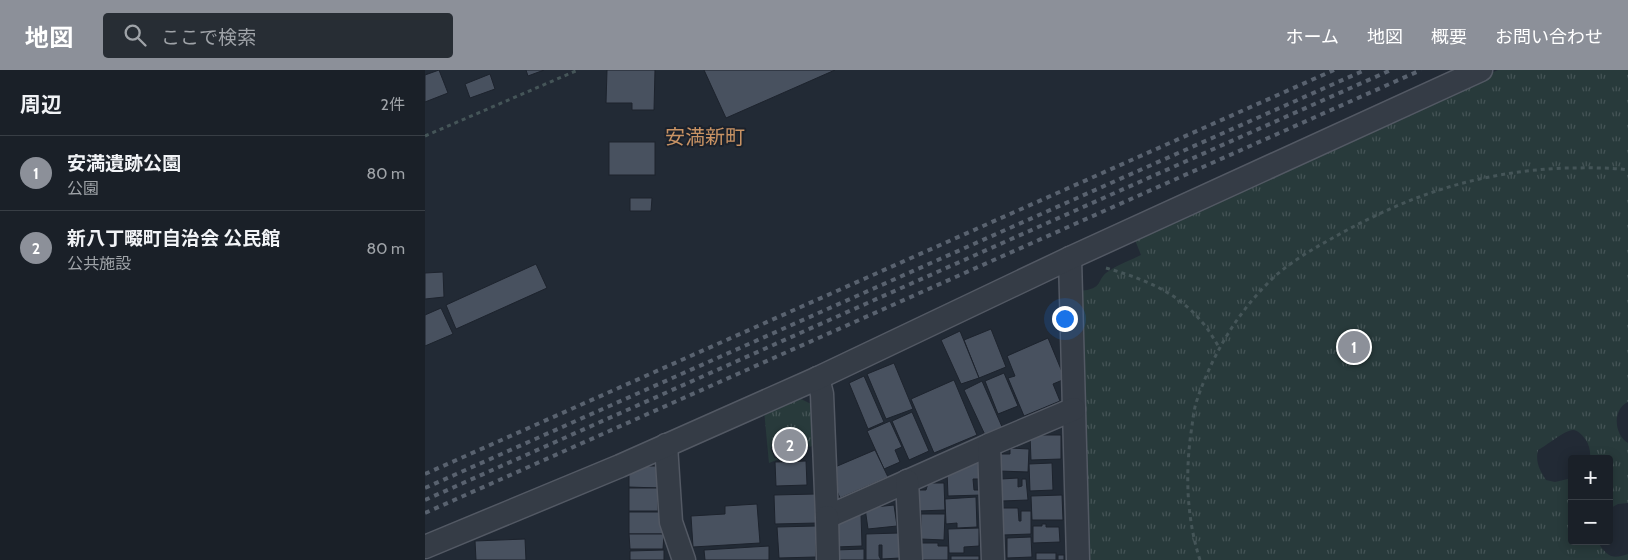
<!DOCTYPE html>
<html lang="ja">
<meta charset="utf-8">
<style>
:root{--surface:#1a2028;--page:#272d34;--text:#f1f3f6;--muted:#9fa3a8;--line:#383e45;--accent:#8c9099}
body{margin:0;font-family:Cabin,"Noto Sans JP",sans-serif;background:var(--page);color:var(--text)}
.controls{position:absolute;right:15px;bottom:15px;display:grid;overflow:hidden;border-radius:5px;box-shadow:0 2px 12px #0003}
.controls button{width:45px;height:45px;display:grid;place-items:center;padding:0;border:0;border-bottom:1px solid var(--line);background:var(--surface);color:var(--text);font:25px sans-serif}
.you{position:absolute;left:639px;top:248px;width:18px;height:18px;margin:-12px;border:4px solid #fff;border-radius:50%;background:#1a73e8;box-shadow:0 0 0 8px #1a73e833}
.badge{display:grid;place-items:center;width:32px;height:32px;border-radius:50%;background:var(--accent);color:#fff;font-size:16px;font-weight:700}
.pin{position:absolute;translate:-50% -50%;border:2px solid #fff;box-shadow:0 1px 5px #0006}
.list{margin:0;padding:0;list-style:none}
h2{display:flex;justify-content:space-between;align-items:center;height:65px;margin:0;padding:0 20px;font-size:21px}
h2 small{font-size:16px;font-weight:400;color:var(--muted)}
.list li{display:grid;grid-template-columns:32px 1fr auto;gap:15px;align-items:center;box-sizing:border-box;height:75px;padding:0 20px;border-top:1px solid var(--line)}
.list b{display:block;font-size:19px;white-space:nowrap}
.list p{margin:0;font-size:16px;white-space:nowrap;color:var(--muted)}
.list em{font-size:16px;font-style:normal;color:var(--muted)}
.icon{flex:none;width:28px;height:28px;fill:none;stroke:currentColor;stroke-width:2;stroke-linecap:round;stroke-linejoin:round}
.map{position:relative;flex:none;width:1203px;height:490px;overflow:hidden}
header{display:flex;align-items:center;gap:30px;box-sizing:border-box;height:70px;padding:0 25px;background:var(--accent);color:#fff}
header strong{font-size:24px}
nav{display:flex;gap:28px;margin-inline-start:auto;font-size:18px}
.search{width:350px;height:45px;background:var(--page);display:flex;align-items:center;gap:12px;box-sizing:border-box;padding:0 18px;border-radius:5px;color:var(--muted);font-size:19px}
main{display:flex}
aside{flex:1;background:var(--surface)}
.map>svg:first-child{display:block}
.park{fill:url(#park-tufts)}
.building{fill:#48515f;stroke:#1d232d}
.lines{fill:none;stroke-linecap:round;stroke-linejoin:round}
.minor-casing{stroke:#535964;stroke-width:25}
.path{stroke:#455558;stroke-width:3;stroke-dasharray:4 4;stroke-linecap:butt}
.minor{stroke:#353c46;stroke-width:22}
.rail{stroke:#59626f;stroke-width:4;stroke-dasharray:5 5;stroke-linecap:butt}
.labels{text-anchor:middle;dominant-baseline:central;stroke-width:4;stroke-linejoin:round;paint-order:stroke}
.neighbourhood-label{font-size:20px;fill:#c99364;stroke:#1b212b}
</style>
<header>
<strong>地図</strong>
<div class="search"><svg class="icon" aria-label="search" viewBox="0 0 24 24"><circle cx="10" cy="10" r="6"/><path d="M15 15l6 6"/></svg>ここで検索</div>
<nav><a>ホーム</a><a>地図</a><a>概要</a><a>お問い合わせ</a></nav>
</header>
<main>
<aside>
<h2>周辺<small>2件</small></h2>
<ul class="list">
<li><span class="badge">1</span><div><b>安満遺跡公園</b><p>公園</p></div><em>80 m</em></li>
<li><span class="badge">2</span><div><b>新八丁畷町自治会 公民館</b><p>公共施設</p></div><em>80 m</em></li>
</ul>
</aside>
<div class="map">
<svg width="1203" height="490" viewBox="0 0 1203 490">
<defs>
<pattern id="park-tufts" width="24" height="20" patternUnits="userSpaceOnUse" patternTransform="scale(1.25)"><rect width="24" height="20" fill="#283a3b"/><path d="M3 7l-1-3M5 7V3M7 7l1-3M15 17l-1-3M17 17v-4M19 17l1-3" fill="none" stroke="#455456"/></pattern>
</defs>
<rect width="100%" height="100%" fill="#222a35"/>
<g class="park">
<path d="M1073,0H1203V332C1187,339 1189,365 1203,373V433L1193,434L1184,439V389H1165C1166,382 1164,375 1161,370C1158,366 1153,360 1148,360C1140,360 1121,376 1113,380C1110,392 1115,401 1121,410L1130,412L1147,408V471H1172C1182,486 1186,490 1203,484V490H663L654,221C681,219 670,209 684,201C694,194 706,190 716,185L708,165Z"/>
<path d="M370,326L386,334L387,376L344,393L339,340Z"/>
</g>
<g class="building">
<path d="M14,0L23,23L0,32V5Z"/>
<path d="M101,0H119L103,6Z"/>
<path d="M182,0H230L229,40H207V33H181Z"/>
<path d="M279,0H410L301,48Z"/>
<path d="M65,4L70,19L45,28L40,14Z"/>
<rect x="184" y="72" width="46" height="33"/>
<path d="M205,128H227L226,141H205Z"/>
<path d="M111,194L122,218L31,259L21,235Z"/>
<path d="M18,202L19,227L0,229V203Z"/>
<path d="M16,238L28,264L0,276V245Z"/>
<path d="M566,259L581,297L554,308L539,270Z"/>
<path d="M535,261L554,308L536,314L516,270Z"/>
<path d="M623,268L640,309L628,314L635,331L599,346L583,308L590,306L582,286Z"/>
<path d="M469,293L488,339L461,349L442,304Z"/>
<path d="M579,303L593,336L573,344L560,311Z"/>
<path d="M439,306L459,352L443,359L424,313Z"/>
<path d="M529,310L552,365L509,383L486,329Z"/>
<path d="M557,311L578,359L561,367L539,320Z"/>
<path d="M487,342L504,381L484,390L467,351Z"/>
<path d="M465,351L477,377L470,380L475,392L459,399L442,361Z"/>
<path d="M373,361L374,363L375,362L378,367L380,366L384,377L353,389L352,387L350,388L346,378L348,377L347,373Z"/>
<path d="M605,365H636V389L606,390Z"/>
<path d="M585,378L604,379L603,402L574,401V384H585Z"/>
<path d="M450,380L463,407L415,428L403,400Z"/>
<path d="M553,388L554,409H548L549,420H557V425L523,426L522,401Z"/>
<path d="M381,391L382,415L351,416L350,392Z"/>
<path d="M627,393L628,420L605,421L604,394Z"/>
<path d="M204,396H234L233,418L204,417Z"/>
<path d="M593,408V417L597,416V409H601L603,430L577,431L576,409Z"/>
<path d="M503,413H519L520,440L494,441V420H501Z"/>
<rect x="204" y="418" width="29" height="23"/>
<path d="M391,424L392,453L350,454L349,425Z"/>
<path d="M637,425L638,450H607L606,426Z"/>
<path d="M551,427L552,457L532,458V453L521,454L520,429Z"/>
<path d="M332,434L335,473L268,477L266,446L300,444V436Z"/>
<path d="M469,435L472,456L443,459L440,438Z"/>
<path d="M577,438H593L594,451H596V441H606V464L578,465Z"/>
<path d="M204,442H238L239,464H204Z"/>
<path d="M436,444L437,476L411,477L410,453Z"/>
<path d="M496,444H520L519,470L496,469Z"/>
<path d="M617,454H621V457H634L635,472L608,473V456H617Z"/>
<path d="M391,456V487L354,488L352,457Z"/>
<path d="M554,458V476L539,477V483H524L523,459Z"/>
<path d="M474,463L475,488L457,489V475H454V486L456,490H441V464Z"/>
<path d="M204,464H239L238,479H205Z"/>
<path d="M606,467L607,487L582,488V468Z"/>
<path d="M100,469L101,490H51L50,471Z"/>
<path d="M491,473H513V476H523V490H491Z"/>
<path d="M344,476V490H280L279,480Z"/>
<path d="M439,479V490H410V480Z"/>
<path d="M239,480V490H205V481Z"/>
<rect x="611" y="483" width="20" height="7"/>
<rect x="633" y="485" width="6" height="5"/>
<rect x="526" y="486" width="28" height="4"/>
</g>
<g class="lines">
<defs>
<g id="minor">
<path d="M645,188L653,490"/>
<path d="M393,308L397,324L402,447L564,375"/>
<path d="M241,375L246,452L259,490"/>
<path d="M482,411L486,490"/>
<path d="M402,447L403,490"/>
<path d="M0,477L195,396L393,308L645,188L1056,0"/>
<path d="M568,490L564,375L649,339"/>
</g>
</defs>
<use href="#minor" class="minor-casing"/>
<g class="path">
<path d="M0,66L153,0"/>
<path d="M681,198C716,208 751,221 775,250C783,258 789,269 795,279"/>
<path d="M775,490C761,447 760,400 767,356C768,348 769,340 771,333C785,290 809,247 842,214C862,193 888,179 913,165C987,124 1054,102 1139,98C1160,98 1183,97 1203,100"/>
</g>
<use href="#minor" class="minor"/>
<g class="rail">
<path d="M0,404L909,0"/>
<path d="M0,418L940,0"/>
<path d="M0,430L966,0"/>
<path d="M0,443L996,0"/>
</g>
</g>
<g class="labels">
<g class="neighbourhood-label">
<text x="280" y="67">安満新町</text>
</g>
</g>
</svg>
<div class="controls">
<button>+</button>
<button>−</button>
</div>
<div class="you"></div>
<div class="pin badge" style="left:929px;top:277px">1</div>
<div class="pin badge" style="left:365px;top:375px">2</div>
</div>
</main>
